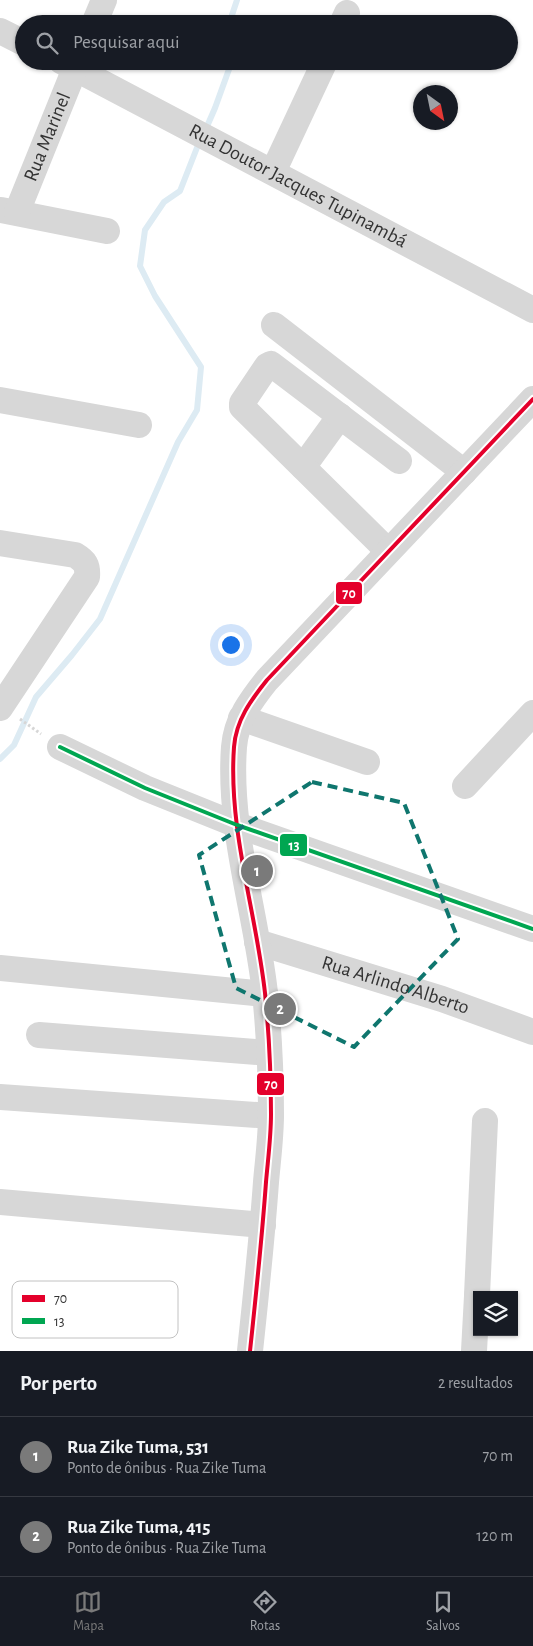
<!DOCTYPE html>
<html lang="pt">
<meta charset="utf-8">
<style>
:root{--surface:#171b24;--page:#242831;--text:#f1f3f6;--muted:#9ea1a6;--line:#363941;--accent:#7a7a7a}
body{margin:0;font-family:"Alegreya Sans",sans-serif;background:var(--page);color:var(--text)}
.controls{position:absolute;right:15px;bottom:15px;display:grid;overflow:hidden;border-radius:0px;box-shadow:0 1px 4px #0004}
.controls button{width:45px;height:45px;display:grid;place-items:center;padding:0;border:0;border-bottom:1px solid var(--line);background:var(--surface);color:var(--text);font:25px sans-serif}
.compass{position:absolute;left:413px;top:85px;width:45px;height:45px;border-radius:50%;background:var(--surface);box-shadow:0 1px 4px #0004;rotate:147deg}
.you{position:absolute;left:230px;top:644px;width:18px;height:18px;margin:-12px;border:4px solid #fff;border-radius:50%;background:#1a73e8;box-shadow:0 0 0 8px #1a73e833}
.badge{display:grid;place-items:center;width:32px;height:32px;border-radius:50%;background:var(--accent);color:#fff;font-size:16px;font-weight:700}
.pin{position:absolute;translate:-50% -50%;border:2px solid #fff;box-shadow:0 1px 5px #0006}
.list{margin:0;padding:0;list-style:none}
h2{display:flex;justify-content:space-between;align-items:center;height:65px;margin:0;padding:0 20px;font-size:21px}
h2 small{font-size:16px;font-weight:400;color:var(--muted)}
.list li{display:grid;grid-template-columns:32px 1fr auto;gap:15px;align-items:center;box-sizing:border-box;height:80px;padding:0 20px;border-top:1px solid var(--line)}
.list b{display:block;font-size:19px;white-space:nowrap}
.list p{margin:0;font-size:16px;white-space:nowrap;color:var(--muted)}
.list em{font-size:16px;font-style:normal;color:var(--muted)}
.icon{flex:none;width:28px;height:28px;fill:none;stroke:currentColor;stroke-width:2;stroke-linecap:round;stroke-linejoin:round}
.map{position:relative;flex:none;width:533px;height:1351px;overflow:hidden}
.search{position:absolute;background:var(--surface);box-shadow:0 1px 4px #0004;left:15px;right:15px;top:15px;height:55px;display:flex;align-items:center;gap:12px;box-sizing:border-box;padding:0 18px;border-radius:28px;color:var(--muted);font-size:19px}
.sheet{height:225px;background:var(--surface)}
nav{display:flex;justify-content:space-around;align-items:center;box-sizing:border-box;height:70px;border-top:1px solid var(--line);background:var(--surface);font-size:14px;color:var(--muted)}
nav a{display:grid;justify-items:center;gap:2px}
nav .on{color:var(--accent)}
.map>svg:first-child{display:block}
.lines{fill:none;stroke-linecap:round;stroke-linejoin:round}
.stream{stroke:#ddebf3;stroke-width:6}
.path{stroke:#d6d6d6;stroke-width:3;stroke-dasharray:2.5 2.5;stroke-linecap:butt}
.minor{stroke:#d7d7d7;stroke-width:26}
.bus-1-casing{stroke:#fff;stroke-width:8}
.bus-2-casing{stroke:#fff;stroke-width:8}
.bus-1{stroke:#e4002b;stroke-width:4}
.bus-2{stroke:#00a651;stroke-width:4}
.marked{fill:none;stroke:#0f766e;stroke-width:4;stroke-dasharray:10 6;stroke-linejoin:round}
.labels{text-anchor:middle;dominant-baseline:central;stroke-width:5;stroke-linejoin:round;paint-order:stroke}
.street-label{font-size:20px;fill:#333;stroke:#fff}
.key{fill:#fff;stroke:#c2c2c2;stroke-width:1}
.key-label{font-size:14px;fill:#333}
.line-badge{stroke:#fff;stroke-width:2}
.badge-label{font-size:14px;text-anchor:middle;font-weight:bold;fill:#fff}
</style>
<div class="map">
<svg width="533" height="1351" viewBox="0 0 533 1351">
<rect width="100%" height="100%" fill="#fff"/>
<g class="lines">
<g class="stream">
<path d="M229,24L237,0"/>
<path d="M205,131L215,108L232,61"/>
<path d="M0,759L14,745L36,697L72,655L100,619L178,442L197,410L201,367L155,296L140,266L145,230L164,202L180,191L200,140"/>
</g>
<path class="path" d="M20,719L41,734"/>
<g class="minor">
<path d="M94,24L104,0"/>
<path d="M342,24L347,13"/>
<path d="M0,31L24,43"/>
<path id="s1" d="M61,61L533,310"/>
<path d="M273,172L325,61"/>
<path d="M1,210L107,231"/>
<path id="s2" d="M17,212L78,61"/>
<path d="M274,325L464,472"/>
<path d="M0,400L139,425"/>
<path d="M303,467L340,416"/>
<path d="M0,543L75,555C85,561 88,565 87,577L0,708"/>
<path d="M388,551L242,407V403L267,366L271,364L399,461"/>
<path d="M241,718L367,762"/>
<path d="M60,747L145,788L237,825L533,929"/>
<path d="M465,786L533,713"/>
<path id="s3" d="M257,942L442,999L533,1032"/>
<path d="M0,968L265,994"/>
<path d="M39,1035L269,1053"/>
<path d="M0,1097L271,1116"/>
<path d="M0,1202L263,1225"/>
<path d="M477,1295L485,1121"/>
<path d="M250,1351C256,1295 262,1238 266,1182C268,1159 271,1137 271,1114C271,1074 269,1033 265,993C256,911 228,830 234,747C236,720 251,700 267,680L533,399"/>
<path d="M474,1351L477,1296"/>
</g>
<defs>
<path id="bus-1" d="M250,1351C256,1295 262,1238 266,1182C268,1159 271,1137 271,1114C271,1074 269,1033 265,993C256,911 228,830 234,747C236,720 251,700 267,680L533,399"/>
<path id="bus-2" d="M60,747L145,788L237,825L533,929"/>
</defs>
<use href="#bus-1" class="bus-1-casing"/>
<use href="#bus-2" class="bus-2-casing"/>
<use href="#bus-1" class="bus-1"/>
<use href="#bus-2" class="bus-2"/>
</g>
<path class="marked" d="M312,782L404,803L458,939L354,1047L236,988L199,855Z"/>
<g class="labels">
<g class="street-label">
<text stroke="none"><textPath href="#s2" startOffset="81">Rua Marinel</textPath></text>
<text stroke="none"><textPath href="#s1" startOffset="268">Rua Doutor Jacques Tupinambá</textPath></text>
<text stroke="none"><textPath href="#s3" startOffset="145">Rua Arlindo Alberto</textPath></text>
</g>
</g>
<rect x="12" y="1281" width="166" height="57" rx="8" class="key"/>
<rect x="22" y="1295" width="23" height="7" fill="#e4002b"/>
<rect x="22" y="1318" width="23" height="6" fill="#00a651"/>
<g class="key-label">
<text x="54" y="1303">70</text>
<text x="54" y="1326">13</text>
</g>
<g class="line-badge">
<rect x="335" y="581" width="28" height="24" rx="5" fill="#e4002b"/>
<rect x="279" y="833" width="29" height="24" rx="5" fill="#00a651"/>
<rect x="256" y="1072" width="29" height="24" rx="5" fill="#e4002b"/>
</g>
<g class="badge-label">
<text x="349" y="598">70</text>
<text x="294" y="850">13</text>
<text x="271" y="1089">70</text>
</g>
</svg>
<div class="controls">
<button><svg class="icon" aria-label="layers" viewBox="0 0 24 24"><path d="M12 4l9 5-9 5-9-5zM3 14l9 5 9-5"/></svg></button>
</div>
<svg class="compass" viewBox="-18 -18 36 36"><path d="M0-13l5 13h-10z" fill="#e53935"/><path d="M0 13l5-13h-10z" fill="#9ea1a6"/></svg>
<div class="you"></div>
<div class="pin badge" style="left:257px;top:871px">1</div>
<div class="pin badge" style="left:280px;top:1009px">2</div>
<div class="search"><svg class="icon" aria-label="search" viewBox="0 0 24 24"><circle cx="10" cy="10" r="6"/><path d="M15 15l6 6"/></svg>Pesquisar aqui</div>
</div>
<section class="sheet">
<h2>Por perto<small>2 resultados</small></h2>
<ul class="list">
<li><span class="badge">1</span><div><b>Rua Zike Tuma, 531</b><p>Ponto de ônibus · Rua Zike Tuma</p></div><em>70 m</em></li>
<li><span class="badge">2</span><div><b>Rua Zike Tuma, 415</b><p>Ponto de ônibus · Rua Zike Tuma</p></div><em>120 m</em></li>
</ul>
</section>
<nav>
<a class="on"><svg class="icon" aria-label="map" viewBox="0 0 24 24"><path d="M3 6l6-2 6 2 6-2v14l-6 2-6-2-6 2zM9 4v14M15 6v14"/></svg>Mapa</a>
<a><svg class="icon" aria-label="directions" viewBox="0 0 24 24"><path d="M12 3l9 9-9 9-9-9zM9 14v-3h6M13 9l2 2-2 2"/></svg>Rotas</a>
<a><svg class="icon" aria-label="saved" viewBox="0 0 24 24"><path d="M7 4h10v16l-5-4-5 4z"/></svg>Salvos</a>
</nav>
